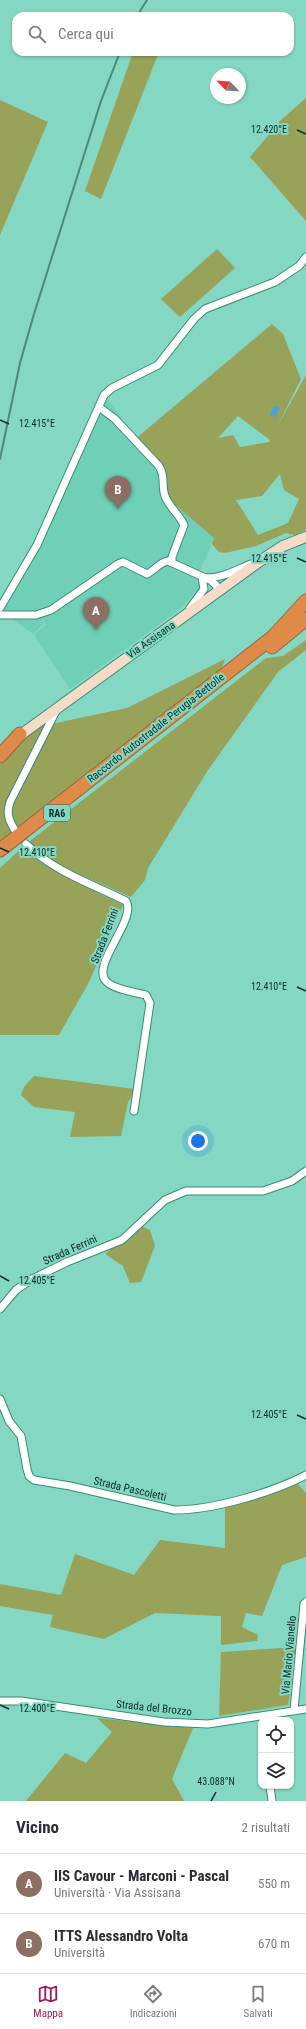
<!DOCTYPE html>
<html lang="it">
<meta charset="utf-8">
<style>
:root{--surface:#fff;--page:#f2f2f3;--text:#2b2b33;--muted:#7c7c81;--line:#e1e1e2;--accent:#a31961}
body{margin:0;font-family:"Roboto Condensed",sans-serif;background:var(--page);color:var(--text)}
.controls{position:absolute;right:12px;bottom:12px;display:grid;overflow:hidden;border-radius:8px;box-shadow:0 1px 3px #0004}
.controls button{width:36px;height:36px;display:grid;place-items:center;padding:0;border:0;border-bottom:1px solid var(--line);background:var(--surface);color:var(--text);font:20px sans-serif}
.compass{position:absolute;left:210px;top:68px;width:36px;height:36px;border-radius:50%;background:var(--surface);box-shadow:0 1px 3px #0004;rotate:295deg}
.you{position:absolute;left:198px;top:1141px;width:14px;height:14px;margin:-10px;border:3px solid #fff;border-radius:50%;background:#1a73e8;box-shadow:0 0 0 6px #1a73e833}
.badge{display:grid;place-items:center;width:26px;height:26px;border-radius:50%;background:var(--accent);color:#fff;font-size:13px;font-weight:700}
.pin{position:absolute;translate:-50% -33px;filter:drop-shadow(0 1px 2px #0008)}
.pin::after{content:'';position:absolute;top:21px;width:14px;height:12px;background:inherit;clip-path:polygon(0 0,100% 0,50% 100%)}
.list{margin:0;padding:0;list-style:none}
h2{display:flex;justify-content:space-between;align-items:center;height:52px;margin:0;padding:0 16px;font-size:17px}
h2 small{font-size:13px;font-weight:400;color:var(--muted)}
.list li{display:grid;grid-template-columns:26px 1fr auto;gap:12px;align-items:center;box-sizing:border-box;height:60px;padding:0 16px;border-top:1px solid var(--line)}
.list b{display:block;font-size:15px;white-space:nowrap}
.list p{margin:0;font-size:13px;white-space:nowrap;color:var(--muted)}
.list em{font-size:13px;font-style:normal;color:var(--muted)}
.icon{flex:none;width:22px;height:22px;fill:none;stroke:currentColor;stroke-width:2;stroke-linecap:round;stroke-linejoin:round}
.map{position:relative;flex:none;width:306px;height:1801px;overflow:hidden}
.search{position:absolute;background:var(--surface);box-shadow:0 1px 3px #0004;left:12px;right:12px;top:12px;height:44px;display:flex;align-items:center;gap:10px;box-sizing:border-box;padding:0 14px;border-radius:12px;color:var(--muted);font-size:15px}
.sheet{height:172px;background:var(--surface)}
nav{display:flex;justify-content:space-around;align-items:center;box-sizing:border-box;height:56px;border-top:1px solid var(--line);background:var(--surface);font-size:11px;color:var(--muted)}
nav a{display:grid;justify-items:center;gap:2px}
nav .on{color:var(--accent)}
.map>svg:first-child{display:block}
.built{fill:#6fcfb7}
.green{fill:#98a259;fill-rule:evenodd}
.water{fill:#4aa3d4}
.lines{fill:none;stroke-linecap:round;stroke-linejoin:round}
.minor-casing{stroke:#368c79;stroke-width:9}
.secondary-casing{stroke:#368c79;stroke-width:12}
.motorway-casing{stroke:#956a3d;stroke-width:15}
.minor{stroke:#fff;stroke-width:7}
.secondary{stroke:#f6dcc8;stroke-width:10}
.motorway{stroke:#e08a49;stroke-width:13}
.rail{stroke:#4b897a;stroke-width:2}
.ticks{fill:none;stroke:#092e26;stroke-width:1.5}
.labels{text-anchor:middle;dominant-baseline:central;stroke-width:4;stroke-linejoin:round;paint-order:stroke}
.shield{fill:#84d7c2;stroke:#2e6155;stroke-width:1}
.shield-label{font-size:10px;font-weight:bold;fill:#092e26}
.street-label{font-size:11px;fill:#092e26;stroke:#84d7c2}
.ticks-label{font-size:10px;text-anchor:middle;fill:#092e26;stroke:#84d7c2;stroke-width:4;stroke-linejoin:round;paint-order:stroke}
</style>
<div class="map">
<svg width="306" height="1801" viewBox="0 0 306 1801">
<rect width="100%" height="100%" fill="#84d7c2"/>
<path class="built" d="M104,395L164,474L165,496L214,538L199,573L169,557H164L146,571L119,559L43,610V618L112,571L121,568L149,577L166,564L199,580V589L176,612L70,689L34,635L46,625L43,619V624L33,634L10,617L4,608L38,552Z"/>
<g class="green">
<path d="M133,52H159L101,199L85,191Z"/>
<path d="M306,98V221L250,157L281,120Z"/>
<path d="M0,100L48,122L0,235Z"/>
<path d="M217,249L235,268L180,317L161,299Z"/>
<path d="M272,324L283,334L301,379L278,425L306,375V530L294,535L286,533L256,546L225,553L219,552L212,544L214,538L165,496L164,474L134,440ZM238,416L270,440L269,442L240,447L233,435L218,438ZM280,474L284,490L299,499L288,523L258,535L236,500L262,496Z"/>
<path d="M306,640V650L278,672L208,770L148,868L145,880L131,897L67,869L66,876L123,905L88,984L59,1035H0V868L26,844L266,658L283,656Z"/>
<path d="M225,659L220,672L0,844V758L44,721L56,723L127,708Z"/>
<path d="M34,1076L135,1089L132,1097L128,1102L121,1136L70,1137L75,1112L34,1107L21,1095L24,1087Z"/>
<path d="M141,1226L150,1230L155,1246L141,1282L130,1283L123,1266L105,1254Z"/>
<path d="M295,1481L306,1493V1557L282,1565L262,1616L246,1613L242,1627L258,1635L257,1641L221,1645V1616L155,1613L104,1639L50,1627L53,1615L0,1606V1584L61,1595L75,1554L134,1575L160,1540L225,1548V1504Z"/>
<path d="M298,1647L288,1705L219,1716L221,1652Z"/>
<path d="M97,1718L193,1728L172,1779L184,1801H26L65,1753L86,1763L112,1732Z"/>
</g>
<path class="water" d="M274,405L280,408L275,417L270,415Z"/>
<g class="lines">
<defs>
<g id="minor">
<path d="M99,407L115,419L159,466C166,477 161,485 165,496C169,507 179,514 184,525L172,557V563"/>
<path d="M206,578C223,578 236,570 251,564"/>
<path d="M0,608L37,545L104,395L112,388L158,365L194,319L205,309L275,282L299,266L306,257"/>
<path d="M190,608L204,589L202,577"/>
<path d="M0,615H36L51,610L118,564L123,562L147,574C155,570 160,562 168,561L210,580L216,585L219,592"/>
<path d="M16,832C9,821 6,814 10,802L56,711"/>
<path d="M26,844C53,871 92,884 126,901C138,920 87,968 108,983C117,990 134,992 146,995L150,1003L134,1111"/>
<path d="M0,1309L16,1290L32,1279L67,1262L122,1240L165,1200L186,1191H263L292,1181L306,1171"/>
<path d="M0,1399L9,1421L21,1436L27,1469L29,1476L34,1480L70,1486L174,1510C213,1510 271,1493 306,1475"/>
<path d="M0,1701H21L164,1722L208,1724L306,1709"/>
<path d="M294,1710L304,1604L306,1602"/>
<path d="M270,1786L272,1801"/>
</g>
<path id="secondary" d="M15,739L260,561L283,546L306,537"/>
<g id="motorway">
<path d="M272,647L306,619"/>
<path d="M0,756L20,734"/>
<path d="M0,850L273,637L306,601"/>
</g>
</defs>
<use href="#minor" class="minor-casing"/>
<use href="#secondary" class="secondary-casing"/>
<use href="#motorway" class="motorway-casing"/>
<use href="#minor" class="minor"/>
<use href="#secondary" class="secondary"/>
<use href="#motorway" class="motorway"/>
<g class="rail">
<path d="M137,16L147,0"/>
<path d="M0,459L20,363L34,314L101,101L120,52"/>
</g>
</g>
<path class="ticks" d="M297,130L306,134M0,420L9,424M297,558L306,562M0,848L9,852M297,987L306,991M0,1276L9,1281M297,1415L306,1419M0,1705L9,1709M211,1801L216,1792"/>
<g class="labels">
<rect class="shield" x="44" y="805" width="26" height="16" rx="3"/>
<g class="shield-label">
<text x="57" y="813">RA6</text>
</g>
<g class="street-label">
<text transform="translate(151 640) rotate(-35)">Via Assisana</text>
<text transform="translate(156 728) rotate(-38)">Raccordo Autostradale Perugia-Bettolle</text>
<text transform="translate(105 936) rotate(-69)">Strada Ferrini</text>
<text transform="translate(70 1250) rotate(-24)">Strada Ferrini</text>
<text transform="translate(130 1489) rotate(13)">Strada Pascoletti</text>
<text transform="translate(289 1655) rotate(-85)">Via Mario Vianello</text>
<text transform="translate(154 1708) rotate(6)">Strada del Brozzo</text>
</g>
</g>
<g class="ticks-label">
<text x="269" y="133">12.420°E</text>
<text x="37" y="427">12.415°E</text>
<text x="269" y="562">12.415°E</text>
<text x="37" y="856">12.410°E</text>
<text x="269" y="990">12.410°E</text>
<text x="37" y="1284">12.405°E</text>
<text x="269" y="1418">12.405°E</text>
<text x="37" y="1712">12.400°E</text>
<text x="216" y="1785">43.088°N</text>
</g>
</svg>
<div class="controls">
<button><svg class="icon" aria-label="locate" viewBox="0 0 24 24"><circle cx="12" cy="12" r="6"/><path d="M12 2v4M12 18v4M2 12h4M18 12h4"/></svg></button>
<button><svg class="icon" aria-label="layers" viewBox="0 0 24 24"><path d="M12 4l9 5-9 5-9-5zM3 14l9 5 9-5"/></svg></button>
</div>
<svg class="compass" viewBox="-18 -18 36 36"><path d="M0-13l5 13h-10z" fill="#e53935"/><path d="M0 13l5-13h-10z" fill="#7c7c81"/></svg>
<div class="you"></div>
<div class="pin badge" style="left:96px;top:630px;background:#8d6e63">A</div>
<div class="pin badge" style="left:118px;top:509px;background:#8d6e63">B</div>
<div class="search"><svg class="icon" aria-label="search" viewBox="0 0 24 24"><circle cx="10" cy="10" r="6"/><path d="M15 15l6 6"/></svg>Cerca qui</div>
</div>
<section class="sheet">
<h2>Vicino<small>2 risultati</small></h2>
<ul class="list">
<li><span class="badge" style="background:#8d6e63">A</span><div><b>IIS Cavour - Marconi - Pascal</b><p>Università · Via Assisana</p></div><em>550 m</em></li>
<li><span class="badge" style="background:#8d6e63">B</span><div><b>ITTS Alessandro Volta</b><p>Università</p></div><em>670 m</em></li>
</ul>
</section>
<nav>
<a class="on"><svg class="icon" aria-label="map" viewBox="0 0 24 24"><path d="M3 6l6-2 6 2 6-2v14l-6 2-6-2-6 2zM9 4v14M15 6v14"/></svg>Mappa</a>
<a><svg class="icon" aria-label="directions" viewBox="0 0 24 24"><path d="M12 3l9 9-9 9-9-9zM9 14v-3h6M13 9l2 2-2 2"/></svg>Indicazioni</a>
<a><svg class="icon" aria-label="saved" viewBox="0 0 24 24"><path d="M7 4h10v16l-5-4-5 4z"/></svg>Salvati</a>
</nav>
